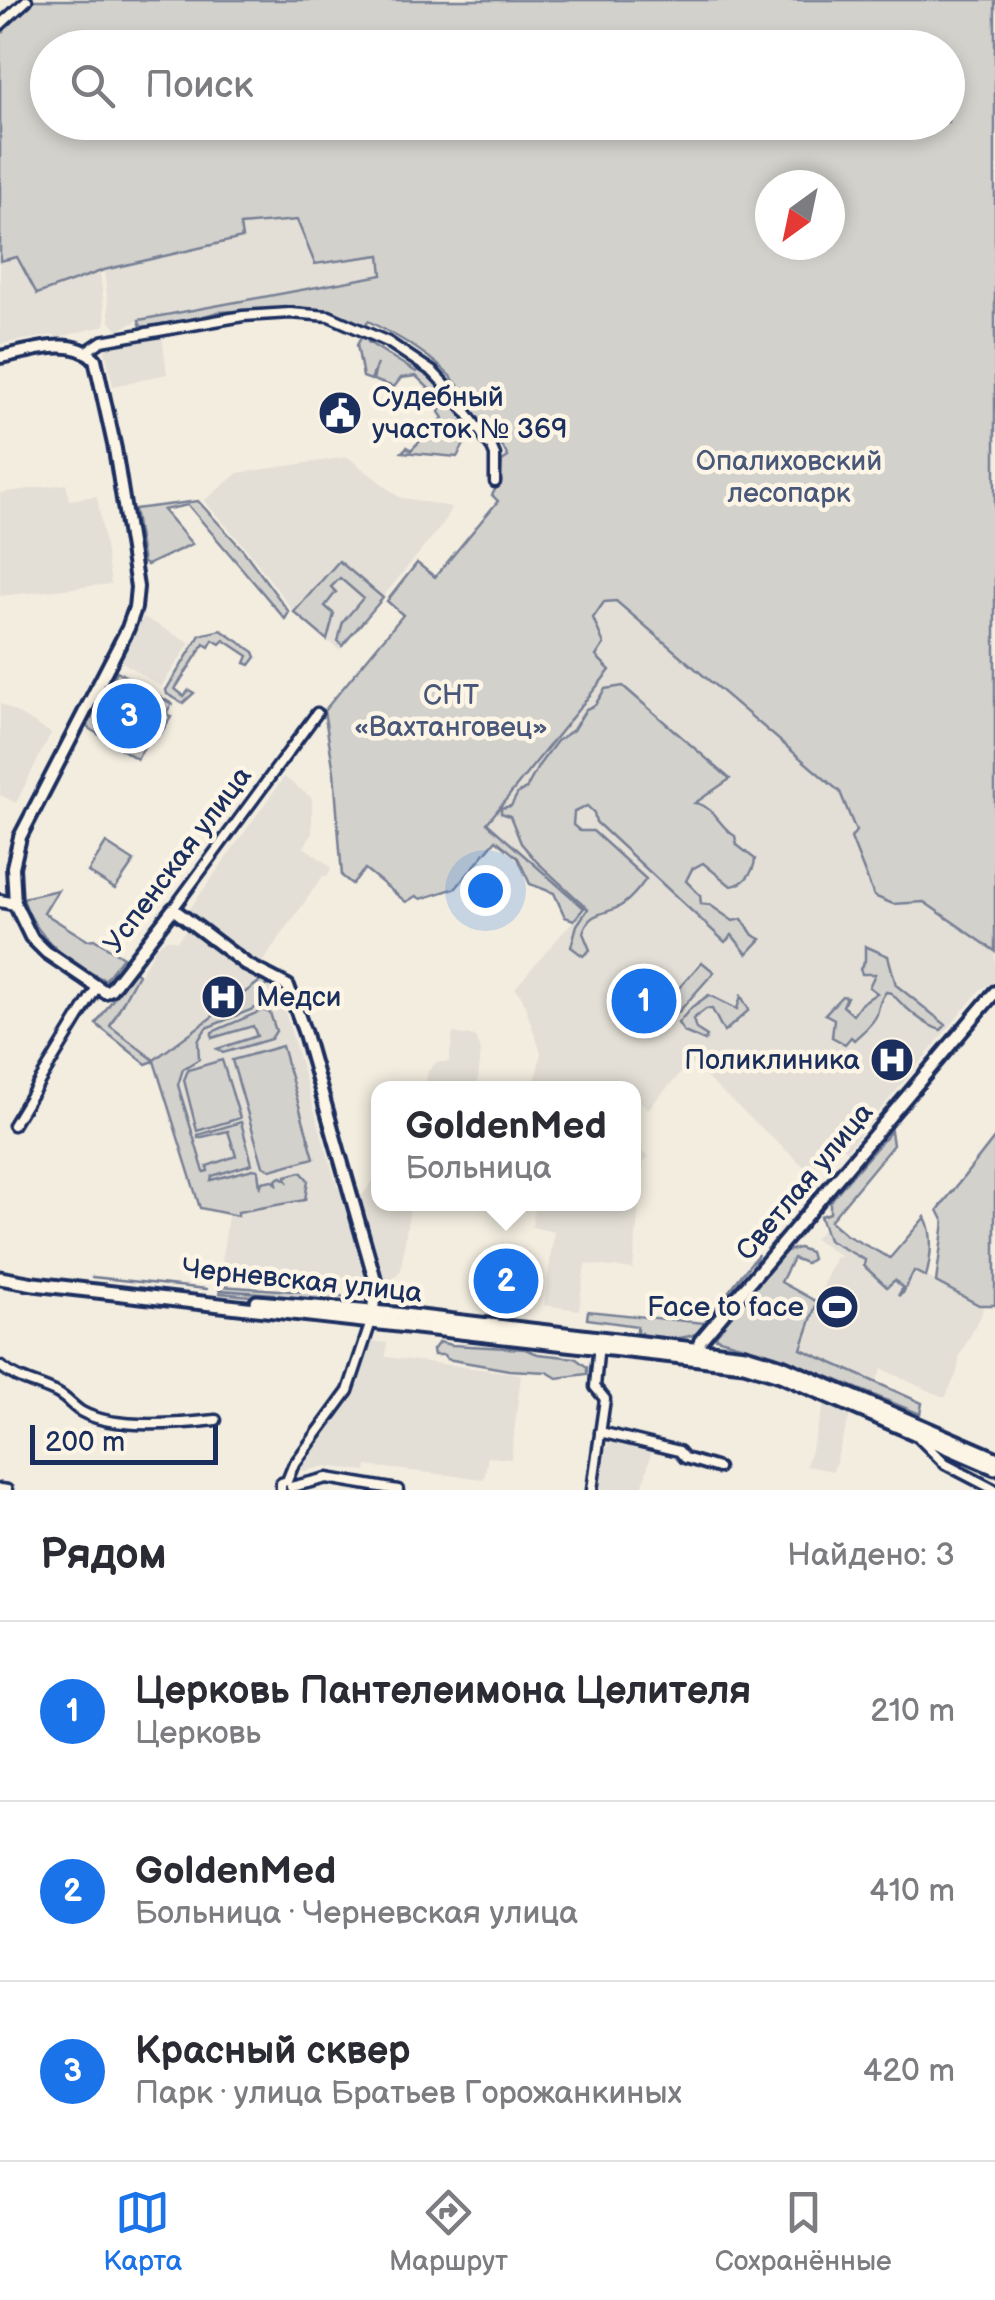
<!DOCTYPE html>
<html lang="ru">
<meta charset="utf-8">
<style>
:root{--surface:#fff;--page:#f2f2f3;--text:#2b2b33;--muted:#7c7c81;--line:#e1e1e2;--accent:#1a73e8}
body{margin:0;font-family:"Balsamiq Sans",sans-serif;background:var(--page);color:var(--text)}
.compass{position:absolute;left:755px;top:170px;width:90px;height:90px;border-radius:50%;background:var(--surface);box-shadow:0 5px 15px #0003;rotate:213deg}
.scale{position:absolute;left:30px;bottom:25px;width:188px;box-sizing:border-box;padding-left:10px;border:5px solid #1b2f5e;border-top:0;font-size:28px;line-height:35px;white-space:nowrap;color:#1b2f5e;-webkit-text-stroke:8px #fcf5e5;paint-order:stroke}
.you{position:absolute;left:485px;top:890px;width:35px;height:35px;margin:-25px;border:8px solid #fff;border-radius:50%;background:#1a73e8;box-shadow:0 0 0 15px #1a73e833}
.badge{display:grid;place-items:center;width:65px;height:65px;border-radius:50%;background:var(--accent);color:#fff;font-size:32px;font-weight:700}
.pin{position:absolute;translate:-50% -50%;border:5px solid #fff;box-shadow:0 2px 10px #0006}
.popup{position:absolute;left:371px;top:1081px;width:270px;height:130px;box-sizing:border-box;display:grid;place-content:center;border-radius:20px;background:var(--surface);filter:drop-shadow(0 2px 8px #0005);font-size:32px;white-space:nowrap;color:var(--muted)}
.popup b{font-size:38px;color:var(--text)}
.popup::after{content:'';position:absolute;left:50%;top:100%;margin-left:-20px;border:20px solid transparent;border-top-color:var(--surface)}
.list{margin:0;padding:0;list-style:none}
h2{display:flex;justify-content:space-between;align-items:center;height:130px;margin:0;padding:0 40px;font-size:42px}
h2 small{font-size:32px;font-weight:400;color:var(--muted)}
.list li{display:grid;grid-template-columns:65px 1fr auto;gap:30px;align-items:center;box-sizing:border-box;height:180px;padding:0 40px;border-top:2px solid var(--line)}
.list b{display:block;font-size:38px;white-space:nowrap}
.list p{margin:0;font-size:32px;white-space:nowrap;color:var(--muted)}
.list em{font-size:32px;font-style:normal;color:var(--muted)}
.icon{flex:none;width:55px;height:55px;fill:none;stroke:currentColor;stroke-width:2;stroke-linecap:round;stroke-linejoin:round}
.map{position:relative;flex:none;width:995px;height:1490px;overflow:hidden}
.search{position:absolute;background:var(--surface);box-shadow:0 5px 15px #0003;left:30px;right:30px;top:30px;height:110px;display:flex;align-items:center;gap:25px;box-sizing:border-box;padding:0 35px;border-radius:55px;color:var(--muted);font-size:38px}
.sheet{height:670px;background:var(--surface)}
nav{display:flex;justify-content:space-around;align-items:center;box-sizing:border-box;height:140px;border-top:2px solid var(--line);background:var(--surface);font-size:28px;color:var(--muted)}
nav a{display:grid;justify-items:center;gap:5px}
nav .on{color:var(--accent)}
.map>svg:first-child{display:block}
.built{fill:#e3dfd6}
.green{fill:#d3d1cc;stroke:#778095;stroke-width:2.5;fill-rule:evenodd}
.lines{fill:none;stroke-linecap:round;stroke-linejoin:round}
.stream{stroke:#707a91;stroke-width:2.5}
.street-casing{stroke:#1b2f5e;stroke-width:15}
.secondary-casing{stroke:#1b2f5e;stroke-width:18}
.primary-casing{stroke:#1b2f5e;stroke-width:19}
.street{stroke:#fcf5e5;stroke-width:8}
.secondary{stroke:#fcf5e5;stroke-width:10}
.primary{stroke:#fcf5e5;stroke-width:11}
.labels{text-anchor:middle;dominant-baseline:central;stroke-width:9;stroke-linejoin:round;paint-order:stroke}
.poi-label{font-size:28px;fill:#1b2f5e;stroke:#fcf5e5;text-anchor:start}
.park-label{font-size:28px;fill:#49587a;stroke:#fcf5e5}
.street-label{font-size:28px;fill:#1b2f5e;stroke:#fcf5e5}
</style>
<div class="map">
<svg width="995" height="1490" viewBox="0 0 995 1490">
<rect width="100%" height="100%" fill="#f3ede0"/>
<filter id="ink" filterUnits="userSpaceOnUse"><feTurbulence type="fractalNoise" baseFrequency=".01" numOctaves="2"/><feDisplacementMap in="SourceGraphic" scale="20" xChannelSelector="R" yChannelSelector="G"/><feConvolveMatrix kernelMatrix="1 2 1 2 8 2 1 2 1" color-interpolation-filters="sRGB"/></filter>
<g filter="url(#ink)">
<g class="built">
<path d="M297,220L381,255L383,276L139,320L118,330L110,322L104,270L242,237L239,225Z"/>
<path d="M17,256L37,293L100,272L106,323L103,326L56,338L55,335L0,344V261Z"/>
<path d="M162,334L167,374L113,386L105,351L110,343Z"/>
<path d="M348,457L399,497L451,507L443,524L339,650L294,612L245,547L204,501L238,473Z"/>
<path d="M66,484L69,500L97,496L111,584L0,596V493Z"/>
<path d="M617,601L840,792L893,904L924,902L995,951V981L981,989L847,1150L836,1141L810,1172L690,1063L648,1109L634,1096V1088H534L541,1053L522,997L515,988L584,908L487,823L610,670L596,655L604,644L593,618L604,602Z"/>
<path d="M143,617L190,643L161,687L121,661Z"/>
<path d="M0,703L51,733L16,803L0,795Z"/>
<path d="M284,777L312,798V834L304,847L330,866L331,870L327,877L323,876L318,883L260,966L186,914Z"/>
<path d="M187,928L257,982L263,979L279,991L337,1186L347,1196L371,1284H333L330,1278L225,1269L222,1262L228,1215L200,1208L154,1060L110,1026L156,947L167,939L177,941Z"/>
<path d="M453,1033L475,1037L481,1051L477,1088H425L428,1071L437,1062H449Z"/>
<path d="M634,1147L649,1157L643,1163L633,1269L585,1264L579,1310L544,1305L554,1232L532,1227L535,1204H634Z"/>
<path d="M378,1175V1204H410L401,1270L387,1286L382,1284L359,1199Z"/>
<path d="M830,1222L846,1235L983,1305L982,1314L960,1355L957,1373L945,1398L882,1369L875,1383L801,1349L827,1276L836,1257H842L814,1239Z"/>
<path d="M363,1340L387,1343L386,1357L521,1374L511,1459L488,1457L484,1479L367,1466L366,1471L325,1466L306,1471L297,1469L347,1402L336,1400L345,1387L359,1341Z"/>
<path d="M826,1400L851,1412L833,1471L806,1466Z"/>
<path d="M612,1436L652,1449L642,1490H597L600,1464Z"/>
</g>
<g class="green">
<path d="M27,0H995V951L924,902L893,904L874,896L851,838L856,831L840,792L616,601L604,602L593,618L604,644L596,656L610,670L487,823L584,908L574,920L565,917L554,893L530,884L518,858L496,840L456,888L421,899L416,896L406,902L365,869L352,884L342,876L334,772L324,711L403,615L387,601L417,563L435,577L498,501L492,495L500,481L502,461L508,457L495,432L489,434L455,388L458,385C434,356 401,338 368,321L365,325L323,310L281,309L218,312L190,320L141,327L139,320L382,275L380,255L315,264L297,220L240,225L242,238L104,270L37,294L17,257L0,261V33L4,32V19ZM48,48H948V122H48ZM770,185H830V245H770Z"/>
<path d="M367,337L368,342L416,372L419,369L438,384L472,430L457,457L402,452L407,447L411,450L443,418L439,412L443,402L416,376L401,378L394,387L373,380L377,364L371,380L363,377L357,345L361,338Z"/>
<path d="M198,501L243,550L289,612L285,619L188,505L163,510L192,544L147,565L143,563L134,509Z"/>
<path d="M339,561L383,598L342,646L338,641L343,622L363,598L340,578L331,587L336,592L325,606L334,614L327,640L294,612Z"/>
<path d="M221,630L254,652L256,657L250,665L245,663L248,656L224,640L220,644L213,640L209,647L204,644L175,689L184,696L189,690L194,693L183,703L167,694L166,690L200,635Z"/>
<path d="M117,671L172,704L166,713L171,717L161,733L155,731L137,759L87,727Z"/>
<path d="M623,686L730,779L695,803C714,806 720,828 735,836L737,845L755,859C754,872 744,885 731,886L703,863L692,869L686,881L700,895L701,904L710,905L733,921L742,919L753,935L761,939L747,954L732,935L725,942L596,822L594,813L587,806L574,812L573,825L580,831H593L646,879C639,889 632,898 622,905C605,916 589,910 583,933L590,950L583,956L571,947L577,925L588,909L537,862L521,843L510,816L501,813V808L511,806L518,793L526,789L539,765L557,741L573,730L586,709L595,705L605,689Z"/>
<path d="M106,843L134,861L115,889L88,872Z"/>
<path d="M58,890L44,913L87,940L94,939L123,957L105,980C70,965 34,936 23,898Z"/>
<path d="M865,946L888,956L896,985L946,1025L941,1030C925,1026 902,1005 891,993L886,992C879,1001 880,1004 877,1014C874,1024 861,1033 854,1040L851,1037L845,1044L832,1037L834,1019L825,1014L842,996L847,997L843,1006L853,1015L862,1003L877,993L869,987L875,974H862L860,969L865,961Z"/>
<path d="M702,962L714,972L666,1026L654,1035L648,1033V1023Z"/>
<path d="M133,970L138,974L110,1026L154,1060L263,979L270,984L259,990L263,1005L206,1028L198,1041L199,1059L183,1069L178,1085L204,1172L208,1171L207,1166L236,1156L228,1131L198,1138V1135L241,1122L252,1164L212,1176L211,1180L253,1169L258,1170L260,1188L262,1182L272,1180L277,1184L276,1179L282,1177L287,1181L286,1176L301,1172L308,1180L305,1200L238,1212V1216L200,1208L154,1061L146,1064L96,1024Z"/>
<path d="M709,995L737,1009L741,996L749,1010L724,1032L712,1009H706L693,1019L696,1029L707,1036L705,1041L684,1032L678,1023L692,1007Z"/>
<path d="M263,1010L270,1013L276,1031L271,1039L223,1053L217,1049L257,1036L253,1026L212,1038V1032Z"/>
<path d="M282,1046L314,1158L271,1170L263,1166L232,1060Z"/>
<path d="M222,1060L240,1118L197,1131L184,1080L188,1070Z"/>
<path d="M891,1131L893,1145L830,1221L846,1235L890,1258L925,1217C934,1234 931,1258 926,1277L914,1271L903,1293L898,1296L903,1288L895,1280L887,1287L864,1266L865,1260L828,1240L820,1216L830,1213V1202L836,1194Z"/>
<path d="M995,1137V1305H979L936,1282L944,1222L938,1210Z"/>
<path d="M799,1248L810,1252L812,1259L806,1263L793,1258L781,1282L817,1302L801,1349L922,1403L920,1414L775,1355L716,1338L717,1330L779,1258L786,1251Z"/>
<path d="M758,1254L753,1268L704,1329C684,1343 664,1337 642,1336L641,1333L637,1335V1326L587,1319L588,1311L704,1323Z"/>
<path d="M220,1286L335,1294L360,1304L359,1307L220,1293Z"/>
<path d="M439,1342L451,1345L525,1349L538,1354L575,1358L587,1367V1374L557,1378L547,1372L509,1370L447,1359L444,1355H434L433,1350Z"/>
</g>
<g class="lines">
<g class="stream">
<path d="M92,1277L207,1289"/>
<path d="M219,1290L274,1294"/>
</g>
<defs>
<g id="street">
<path d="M0,25L27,0"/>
<path d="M87,351L102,341L243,316L290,313L329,316L388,342L433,372L451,391L492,448L495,455V482"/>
<path d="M173,909L317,713"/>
<path d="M13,1125L97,987"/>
<path d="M0,1366C18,1381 37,1383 57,1393C67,1398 73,1407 82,1412C114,1430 180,1424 216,1420"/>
<path d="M600,1432L679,1451L685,1458L718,1468"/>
<path d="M920,1439L945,1464L995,1490"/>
<path d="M291,1487L327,1478L398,1490"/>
<path d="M0,1489L7,1490"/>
<path d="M281,1490V1483L287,1481L293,1466L348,1391L371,1322"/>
<path d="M592,1490L605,1399L595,1387L599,1343"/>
</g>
<g id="secondary">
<path d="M0,357C29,352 71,335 95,359L115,449L137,587L135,608L128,628L20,837L13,867L15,904L31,937L46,952L105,992L111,989L173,909L247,965L288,986L305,1034L376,1283L372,1318"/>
<path d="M0,901L15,904"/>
<path d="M698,1357L700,1341L995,992"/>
</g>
<g id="primary">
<path d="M0,1278L34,1284L744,1364L780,1375L995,1468"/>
<path d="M257,1302L395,1314L745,1355L782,1366L995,1458"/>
</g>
</defs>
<use href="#street" class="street-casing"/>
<use href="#secondary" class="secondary-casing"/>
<use href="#primary" class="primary-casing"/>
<use href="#street" class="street"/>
<use href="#secondary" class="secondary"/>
<use href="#primary" class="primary"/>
</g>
</g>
<defs>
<symbol id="civic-disc" viewBox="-11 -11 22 22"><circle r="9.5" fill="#1b2f5e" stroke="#fcf5e5"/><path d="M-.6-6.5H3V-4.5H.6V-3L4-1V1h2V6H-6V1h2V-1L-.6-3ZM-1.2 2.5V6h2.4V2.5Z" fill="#fff"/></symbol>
<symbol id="hospital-disc" viewBox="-11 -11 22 22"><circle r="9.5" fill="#1b2f5e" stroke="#fcf5e5"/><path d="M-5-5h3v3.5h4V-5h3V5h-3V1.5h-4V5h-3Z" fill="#fff"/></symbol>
<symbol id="stadium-disc" viewBox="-11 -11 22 22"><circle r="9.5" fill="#1b2f5e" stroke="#fcf5e5"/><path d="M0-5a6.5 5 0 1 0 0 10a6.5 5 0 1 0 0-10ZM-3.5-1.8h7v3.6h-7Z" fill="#fff"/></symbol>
</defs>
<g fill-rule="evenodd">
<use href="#civic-disc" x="315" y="388" width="50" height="50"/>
<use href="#hospital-disc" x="198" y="972" width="50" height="50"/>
<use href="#hospital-disc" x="867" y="1035" width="50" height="50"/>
<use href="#stadium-disc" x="812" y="1282" width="50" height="50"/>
</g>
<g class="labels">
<g class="poi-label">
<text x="372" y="397">Судебный<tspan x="372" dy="32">участок № 369</tspan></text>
<text x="256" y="997">Медси</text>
<text x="860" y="1060" text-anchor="end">Поликлиника</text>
<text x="804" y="1307" text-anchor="end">Face to face</text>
</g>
<g class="park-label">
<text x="789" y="461">Опалиховский<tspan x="789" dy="32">лесопарк</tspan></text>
<text x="451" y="695">СНТ<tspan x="451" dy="32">«Вахтанговец»</tspan></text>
</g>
<g class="street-label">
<text transform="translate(178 860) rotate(-53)">Успенская улица</text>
<text transform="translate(805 1182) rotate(-50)">Светлая улица</text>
<text transform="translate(302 1281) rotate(6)">Черневская улица</text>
</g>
</g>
</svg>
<svg class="compass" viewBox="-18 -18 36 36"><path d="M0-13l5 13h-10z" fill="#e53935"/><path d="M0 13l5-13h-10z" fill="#7c7c81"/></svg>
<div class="scale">200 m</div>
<div class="you"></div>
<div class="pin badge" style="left:644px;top:1001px">1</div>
<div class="pin badge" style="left:506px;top:1281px">2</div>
<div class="popup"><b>GoldenMed</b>Больница</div>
<div class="pin badge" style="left:129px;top:716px">3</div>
<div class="search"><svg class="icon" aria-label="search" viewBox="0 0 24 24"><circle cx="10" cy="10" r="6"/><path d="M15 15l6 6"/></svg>Поиск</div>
</div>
<section class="sheet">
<h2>Рядом<small>Найдено: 3</small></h2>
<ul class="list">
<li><span class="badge">1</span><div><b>Церковь Пантелеимона Целителя</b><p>Церковь</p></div><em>210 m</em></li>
<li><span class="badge">2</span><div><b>GoldenMed</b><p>Больница · Черневская улица</p></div><em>410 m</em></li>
<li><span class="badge">3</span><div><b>Красный сквер</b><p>Парк · улица Братьев Горожанкиных</p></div><em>420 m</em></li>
</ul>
</section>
<nav>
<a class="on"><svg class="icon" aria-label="map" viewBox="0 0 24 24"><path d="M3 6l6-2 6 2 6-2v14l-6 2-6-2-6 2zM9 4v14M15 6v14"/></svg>Карта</a>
<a><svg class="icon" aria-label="directions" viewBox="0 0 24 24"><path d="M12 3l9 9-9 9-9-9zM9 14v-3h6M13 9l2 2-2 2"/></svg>Маршрут</a>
<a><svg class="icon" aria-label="saved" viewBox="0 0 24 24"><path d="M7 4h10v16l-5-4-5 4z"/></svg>Сохранённые</a>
</nav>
